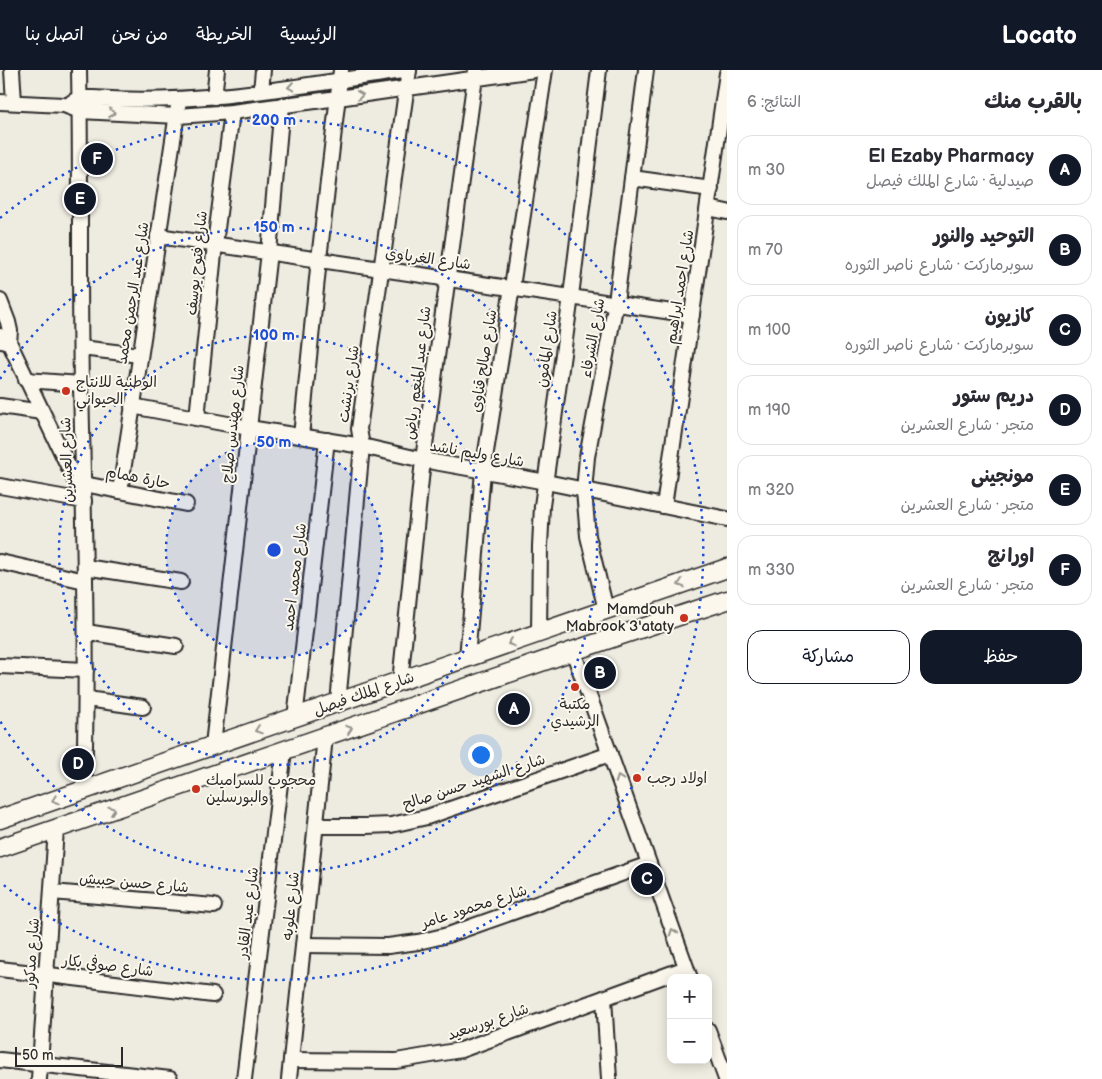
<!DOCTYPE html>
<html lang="ar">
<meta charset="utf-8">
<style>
:root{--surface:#fff;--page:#f2f2f3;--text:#2b2b33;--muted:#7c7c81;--line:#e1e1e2;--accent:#111827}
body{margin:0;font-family:"Balsamiq Sans","Playpen Sans Arabic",sans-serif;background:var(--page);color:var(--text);direction:rtl}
.controls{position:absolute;right:15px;bottom:15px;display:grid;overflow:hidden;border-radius:10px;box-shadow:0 2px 12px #0003}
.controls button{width:45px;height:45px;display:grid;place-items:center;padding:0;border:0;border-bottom:1px solid var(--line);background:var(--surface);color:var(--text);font:25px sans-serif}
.scale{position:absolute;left:15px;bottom:12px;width:108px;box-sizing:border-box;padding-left:5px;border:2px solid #2b2b2b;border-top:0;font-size:14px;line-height:18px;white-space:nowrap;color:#2b2b2b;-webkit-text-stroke:4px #fbf7ec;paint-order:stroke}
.you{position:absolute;left:480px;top:684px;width:18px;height:18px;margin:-12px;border:4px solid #fff;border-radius:50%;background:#1a73e8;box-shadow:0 0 0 8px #1a73e833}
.badge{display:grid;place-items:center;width:32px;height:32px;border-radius:50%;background:var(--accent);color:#fff;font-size:16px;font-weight:700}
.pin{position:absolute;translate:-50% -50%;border:2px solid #fff;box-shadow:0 1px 5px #0006}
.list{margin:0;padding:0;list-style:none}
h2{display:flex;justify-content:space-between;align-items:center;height:65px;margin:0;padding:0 20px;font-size:21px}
h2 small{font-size:16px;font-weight:400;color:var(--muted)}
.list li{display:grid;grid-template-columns:32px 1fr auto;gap:15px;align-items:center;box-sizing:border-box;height:70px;margin:0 10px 10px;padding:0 10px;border:1px solid var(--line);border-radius:15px}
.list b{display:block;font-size:19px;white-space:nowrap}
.list p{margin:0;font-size:16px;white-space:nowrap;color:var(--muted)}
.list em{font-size:16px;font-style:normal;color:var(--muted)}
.actions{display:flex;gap:10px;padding:15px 20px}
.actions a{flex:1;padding:11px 0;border:1px solid var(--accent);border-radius:15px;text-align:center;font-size:18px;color:var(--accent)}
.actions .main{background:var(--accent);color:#fff}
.map{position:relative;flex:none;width:727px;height:1009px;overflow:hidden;direction:ltr}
header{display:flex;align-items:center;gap:30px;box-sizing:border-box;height:70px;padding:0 25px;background:var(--accent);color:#fff}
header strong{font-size:24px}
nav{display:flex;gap:28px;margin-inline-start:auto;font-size:18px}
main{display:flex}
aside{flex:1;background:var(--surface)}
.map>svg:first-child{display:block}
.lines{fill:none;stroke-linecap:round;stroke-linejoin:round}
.minor-casing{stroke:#2b2b2b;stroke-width:18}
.major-casing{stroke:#2b2b2b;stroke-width:21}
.minor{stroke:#fbf7ec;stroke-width:14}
.major{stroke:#fbf7ec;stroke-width:18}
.oneway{stroke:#93918c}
.ring{fill:none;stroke:#1d4ed8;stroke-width:2.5;stroke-dasharray:2.5 5}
.poi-dot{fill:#c8321e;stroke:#fbf7ec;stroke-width:2}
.labels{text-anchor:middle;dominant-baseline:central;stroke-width:4;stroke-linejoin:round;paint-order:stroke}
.street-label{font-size:15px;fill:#2b2b2b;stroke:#fbf7ec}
.poi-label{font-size:15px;fill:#2b2b2b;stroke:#fbf7ec;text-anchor:start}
.centre{fill:#1d4ed8;stroke:#fbf7ec;stroke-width:2.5}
.ring-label{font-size:15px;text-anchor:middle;font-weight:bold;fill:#1d4ed8;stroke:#fbf7ec;stroke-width:4;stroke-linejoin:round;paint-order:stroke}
</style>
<header>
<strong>Locato</strong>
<nav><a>الرئيسية</a><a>الخريطة</a><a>من نحن</a><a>اتصل بنا</a></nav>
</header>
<main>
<aside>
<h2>بالقرب منك<small>النتائج: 6</small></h2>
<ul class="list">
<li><span class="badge">A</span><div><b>El Ezaby Pharmacy</b><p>صيدلية · شارع الملك فيصل</p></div><em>30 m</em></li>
<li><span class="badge">B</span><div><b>التوحيد والنور</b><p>سوبرماركت · شارع ناصر الثوره</p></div><em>70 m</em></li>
<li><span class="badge">C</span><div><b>كازيون</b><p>سوبرماركت · شارع ناصر الثوره</p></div><em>100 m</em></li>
<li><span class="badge">D</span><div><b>دريم ستور</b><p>متجر · شارع العشرين</p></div><em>190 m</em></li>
<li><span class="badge">E</span><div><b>مونجينى</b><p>متجر · شارع العشرين</p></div><em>320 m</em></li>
<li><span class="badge">F</span><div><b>اورانج</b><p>متجر · شارع العشرين</p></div><em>330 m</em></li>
</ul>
<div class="actions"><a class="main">حفظ</a><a>مشاركة</a></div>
</aside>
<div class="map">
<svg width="727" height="1009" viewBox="0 0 727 1009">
<rect width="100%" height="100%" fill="#eeebe0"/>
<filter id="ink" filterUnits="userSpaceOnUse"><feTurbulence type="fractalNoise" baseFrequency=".02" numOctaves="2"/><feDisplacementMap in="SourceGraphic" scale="10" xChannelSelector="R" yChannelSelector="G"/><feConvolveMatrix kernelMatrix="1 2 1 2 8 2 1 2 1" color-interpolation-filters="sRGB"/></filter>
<g filter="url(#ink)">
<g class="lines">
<defs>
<g id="minor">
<path d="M12,0L14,32"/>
<path d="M79,0C81,105 79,210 81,314C84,450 88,585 84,720"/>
<path d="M261,21L263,0"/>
<path d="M214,27L217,0"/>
<path d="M0,32L64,35L80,41L178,46L232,42L338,28L534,0"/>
<path d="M72,32L80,28H93C200,36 304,15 409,0"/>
<path d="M632,108L711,119"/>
<path d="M708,138L727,142"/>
<path d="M158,166L692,245"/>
<path d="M0,231L8,252L10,261L9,272L1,271"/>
<path d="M0,266L9,272L82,425"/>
<path d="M81,278L140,285"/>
<path d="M26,310L81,314"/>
<path d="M0,336L42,342"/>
<path d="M132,336L249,358L362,376L423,390L546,412L727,449"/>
<path d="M197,348L215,174L232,42"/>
<path d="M301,366L319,189L341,0"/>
<path d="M84,414L186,434"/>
<path d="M0,416L84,431"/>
<path d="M120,421L179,30"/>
<path d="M664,436L727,3"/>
<path d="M0,492L85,511"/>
<path d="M85,497L181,512"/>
<path d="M606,540L588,466L584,421L587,387L616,232L646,0"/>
<path d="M86,562L176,576"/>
<path d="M539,563L540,476L542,436L571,226L599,0"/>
<path d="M573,581L690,908"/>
<path d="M467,588L483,401L512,217L545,0"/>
<path d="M0,596L86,600"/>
<path d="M400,612L423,390L476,0"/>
<path d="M87,629L143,637"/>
<path d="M338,633L362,376L359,359L409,0"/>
<path d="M295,648L327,370"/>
<path d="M213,675L269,182L282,35"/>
<path d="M316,756H366L391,755L427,747L610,684"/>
<path d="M52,822L214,836"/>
<path d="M303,875L388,876L418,872L448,865L649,794"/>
<path d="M0,899L213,925"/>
<path d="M604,928L609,1009"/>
<path d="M708,960L726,1009"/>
<path d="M0,990L170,1009"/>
<path d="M291,990L396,991L461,980L686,898"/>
<path d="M39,1009L56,759"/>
<path d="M244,1009L284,681"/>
<path d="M289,1009L325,667"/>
</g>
<g id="major">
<path d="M0,749L727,498"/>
<path d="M0,778L573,581L727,530"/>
</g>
</defs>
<use href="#minor" class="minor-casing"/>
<use href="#major" class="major-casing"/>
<use href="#minor" class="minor"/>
<use href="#major" class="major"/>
</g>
<defs><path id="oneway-chevron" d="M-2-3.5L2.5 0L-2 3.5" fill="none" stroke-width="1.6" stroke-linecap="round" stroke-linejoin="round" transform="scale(1.25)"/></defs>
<g class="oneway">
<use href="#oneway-chevron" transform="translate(291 17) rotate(172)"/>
<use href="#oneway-chevron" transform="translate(360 25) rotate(-8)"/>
<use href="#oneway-chevron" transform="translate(112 43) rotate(4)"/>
<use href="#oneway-chevron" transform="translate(681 514) rotate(161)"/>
<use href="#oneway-chevron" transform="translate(511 573) rotate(161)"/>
<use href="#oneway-chevron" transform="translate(349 659) rotate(-19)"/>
<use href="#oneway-chevron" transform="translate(258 660) rotate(161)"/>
<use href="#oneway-chevron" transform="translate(619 709) rotate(-110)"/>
<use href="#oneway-chevron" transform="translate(55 730) rotate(161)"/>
<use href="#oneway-chevron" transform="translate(112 740) rotate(-19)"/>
<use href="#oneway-chevron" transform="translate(673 862) rotate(-110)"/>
</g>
</g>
<circle cx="274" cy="480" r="108" fill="#1d4ed8" fill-opacity=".12"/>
<g class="ring">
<circle cx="274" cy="480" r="108"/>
<circle cx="274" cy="480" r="215"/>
<path d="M0 309A323 323 0 1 1 0 651"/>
<path d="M0 148A430 430 0 1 1 0 812"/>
</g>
<g class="poi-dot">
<circle cx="66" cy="321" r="5"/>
<circle cx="684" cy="548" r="5"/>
<circle cx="575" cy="617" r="5"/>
<circle cx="637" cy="708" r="5"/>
<circle cx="196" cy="719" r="5"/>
</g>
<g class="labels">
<g class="street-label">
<text transform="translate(428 189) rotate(8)">شارع الغرباوى</text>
<text transform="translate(197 193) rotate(-84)">شارع فتوح يوسف</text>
<text transform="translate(680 217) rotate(-81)">شارع احمد ابراهيم</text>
<text transform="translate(133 223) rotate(-81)">شارع عبد الرحمن محمد</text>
<text transform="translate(593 268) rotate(-80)">شارع الشرفاء</text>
<text transform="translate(547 279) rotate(-82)">شارع المأمون</text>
<text transform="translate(484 291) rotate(-81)">شارع صالح قناوى</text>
<text transform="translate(418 303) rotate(-83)">شارع عبد المنعم رياض</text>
<text transform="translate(349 314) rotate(-82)">شارع برنشت</text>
<text transform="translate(233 354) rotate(-84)">شارع مهندس صلاح</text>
<text transform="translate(477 384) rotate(10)">شارع وليم ناشد</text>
<text transform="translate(67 390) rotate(-92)">شارع العشرين</text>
<text transform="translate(138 408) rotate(11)">حارة همام</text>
<text transform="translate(295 507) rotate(-83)">شارع محمد احمد</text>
<text transform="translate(364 624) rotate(-19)">شارع الملك فيصل</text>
<text transform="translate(474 712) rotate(-18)">شارع الشهيد حسن صالح</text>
<text transform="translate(134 813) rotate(5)">شارع حسن حبيش</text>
<text transform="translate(291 836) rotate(-84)">شارع علوبه</text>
<text transform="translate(474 837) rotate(-18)">شارع محمود عامر</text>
<text transform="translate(248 843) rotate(-83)">شارع عبد القادر</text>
<text transform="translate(32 883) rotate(-86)">شارع مدكور</text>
<text transform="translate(108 896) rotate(7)">شارع صوفي بكار</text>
<text transform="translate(488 952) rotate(-19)">شارع بورسعيد</text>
</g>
<g class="poi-label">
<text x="76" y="312">الوطنية للانتاج<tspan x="76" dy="17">الحيواني</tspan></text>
<text x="674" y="539" text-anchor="end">Mamdouh<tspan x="674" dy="17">Mabrook 3'ataty</tspan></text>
<text x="575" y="634" text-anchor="middle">مكتبة<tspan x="575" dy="17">الرشيدي</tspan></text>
<text x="647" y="708">اولاد رجب</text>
<text x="206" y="710">محجوب للسراميك<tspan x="206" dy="17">والبورسلين</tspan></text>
</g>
</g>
<circle cx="274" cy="480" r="8" class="centre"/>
<g class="ring-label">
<text x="274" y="55">200 m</text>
<text x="274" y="162">150 m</text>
<text x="274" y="270">100 m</text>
<text x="274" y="377">50 m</text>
</g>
</svg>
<div class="controls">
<button>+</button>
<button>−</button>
</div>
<div class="scale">50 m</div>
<div class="you"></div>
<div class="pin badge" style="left:514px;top:639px">A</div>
<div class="pin badge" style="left:600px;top:603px">B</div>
<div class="pin badge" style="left:647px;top:809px">C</div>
<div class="pin badge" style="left:78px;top:694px">D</div>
<div class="pin badge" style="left:80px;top:129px">E</div>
<div class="pin badge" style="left:97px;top:89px">F</div>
</div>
</main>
